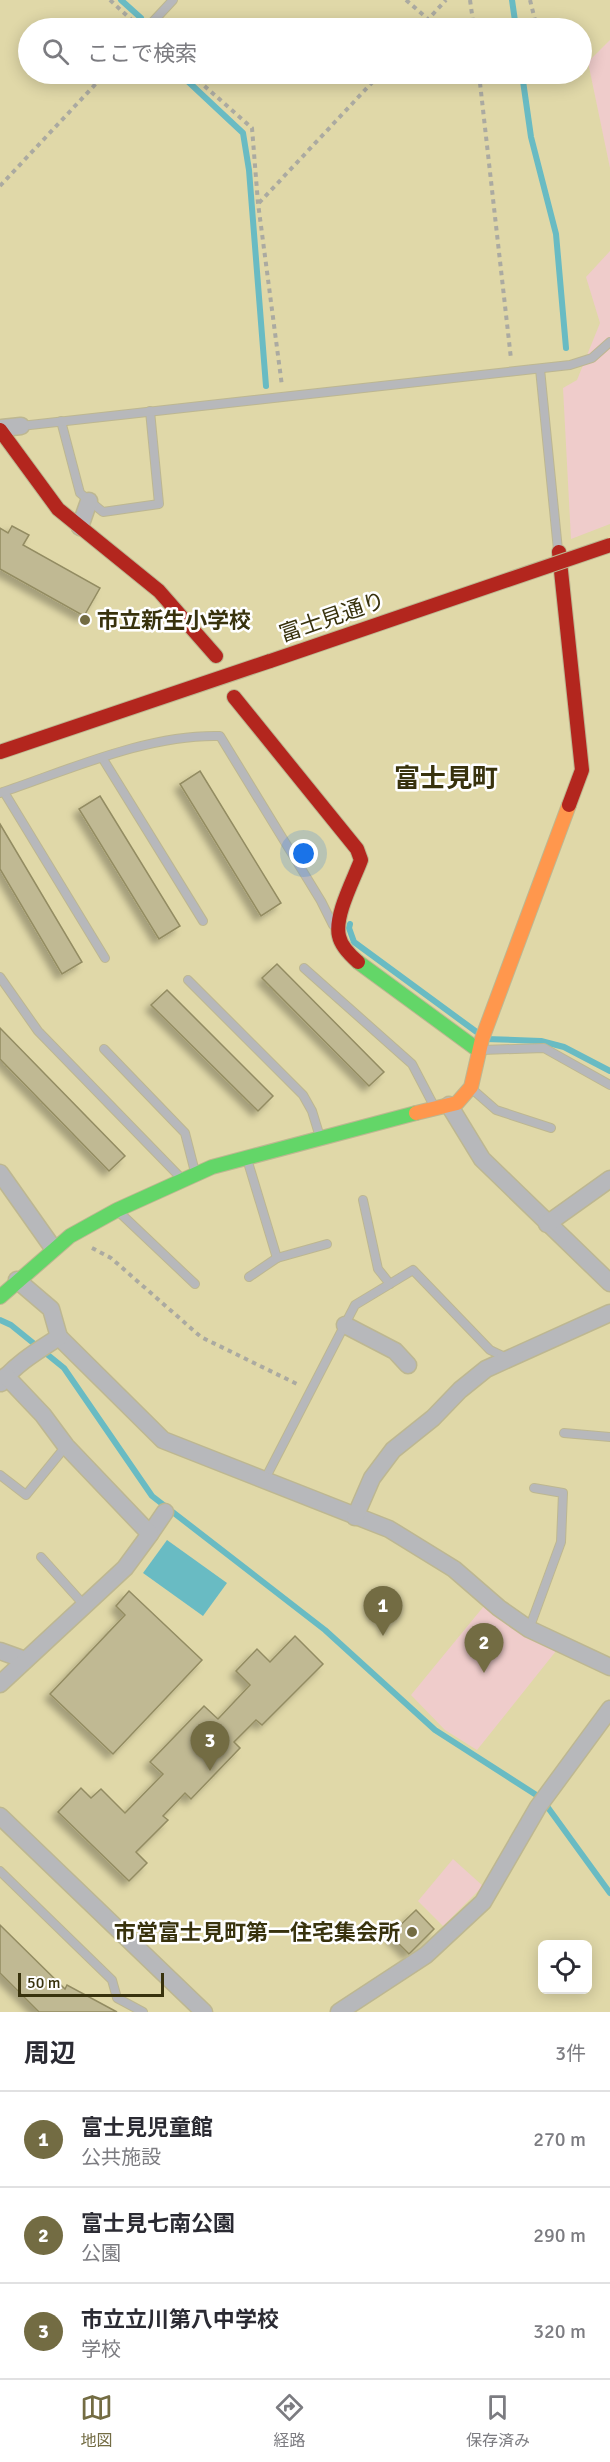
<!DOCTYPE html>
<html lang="ja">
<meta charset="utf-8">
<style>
:root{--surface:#fff;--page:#f2f2f3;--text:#2b2b33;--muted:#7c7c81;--line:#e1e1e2;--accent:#736c43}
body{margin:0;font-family:Signika,"Noto Sans JP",sans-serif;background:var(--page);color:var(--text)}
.controls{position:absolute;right:18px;bottom:18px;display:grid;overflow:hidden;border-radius:9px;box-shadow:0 3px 15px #0003}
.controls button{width:54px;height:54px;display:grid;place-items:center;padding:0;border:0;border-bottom:2px solid var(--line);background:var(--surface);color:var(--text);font:30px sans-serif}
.scale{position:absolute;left:18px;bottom:15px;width:146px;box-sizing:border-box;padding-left:6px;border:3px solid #38320d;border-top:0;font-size:16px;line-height:21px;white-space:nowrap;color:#38320d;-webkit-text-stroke:4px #fff;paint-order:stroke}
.you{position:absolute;left:304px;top:854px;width:21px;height:21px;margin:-15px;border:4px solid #fff;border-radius:50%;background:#1a73e8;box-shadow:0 0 0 9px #1a73e833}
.badge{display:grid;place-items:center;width:39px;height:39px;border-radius:50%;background:var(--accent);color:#fff;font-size:20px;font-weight:700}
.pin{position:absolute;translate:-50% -50px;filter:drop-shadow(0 2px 3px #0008)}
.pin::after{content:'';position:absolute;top:32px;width:21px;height:18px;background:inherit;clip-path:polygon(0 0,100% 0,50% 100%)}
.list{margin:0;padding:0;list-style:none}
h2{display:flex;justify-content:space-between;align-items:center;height:78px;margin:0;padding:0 24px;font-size:26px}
h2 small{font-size:20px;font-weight:400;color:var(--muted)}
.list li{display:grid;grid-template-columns:39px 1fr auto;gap:18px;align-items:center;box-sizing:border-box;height:96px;padding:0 24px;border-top:2px solid var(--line)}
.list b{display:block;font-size:22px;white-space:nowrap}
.list p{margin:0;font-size:20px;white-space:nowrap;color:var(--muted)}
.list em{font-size:20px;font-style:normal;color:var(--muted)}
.icon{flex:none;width:33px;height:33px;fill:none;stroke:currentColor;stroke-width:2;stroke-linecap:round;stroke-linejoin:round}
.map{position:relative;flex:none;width:610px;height:2012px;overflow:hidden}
.search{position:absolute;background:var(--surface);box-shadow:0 3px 15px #0003;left:18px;right:18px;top:18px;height:66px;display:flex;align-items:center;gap:15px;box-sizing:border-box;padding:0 21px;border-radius:33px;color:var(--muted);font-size:22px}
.sheet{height:366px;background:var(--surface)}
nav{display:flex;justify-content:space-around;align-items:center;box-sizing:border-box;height:84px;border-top:2px solid var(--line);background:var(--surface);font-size:16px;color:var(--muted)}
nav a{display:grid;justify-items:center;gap:3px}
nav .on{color:var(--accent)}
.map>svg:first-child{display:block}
.green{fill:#efcccb}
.water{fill:#69bbc3}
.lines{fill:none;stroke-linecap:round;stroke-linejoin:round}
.stream{stroke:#69bbc3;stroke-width:6}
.building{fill:#c0b993;stroke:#938c62;stroke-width:1.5;filter:url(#shadow)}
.lane-casing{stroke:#bdb791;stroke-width:10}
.street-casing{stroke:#bdb791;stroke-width:19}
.fast-casing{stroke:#bdb791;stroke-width:16}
.slow-casing{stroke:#bdb791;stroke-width:16}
.jam-casing{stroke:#bdb791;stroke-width:16}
.path{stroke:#abaaa1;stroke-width:4;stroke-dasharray:4.5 4.5;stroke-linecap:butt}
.lane{stroke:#b7b8bb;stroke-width:8}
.street{stroke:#b7b8bb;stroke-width:16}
.fast{stroke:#63d668;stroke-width:14}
.slow{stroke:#ff974d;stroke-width:14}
.jam{stroke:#b3261e;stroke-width:14}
.jam-bridge-casing{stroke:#bdb791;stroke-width:16;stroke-linecap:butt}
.jam-bridge{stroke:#b3261e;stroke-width:14}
.poi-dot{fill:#736c43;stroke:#fff;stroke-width:2}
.labels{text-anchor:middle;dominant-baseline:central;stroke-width:5;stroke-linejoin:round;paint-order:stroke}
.street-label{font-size:22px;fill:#38320d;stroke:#fff}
.poi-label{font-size:22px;font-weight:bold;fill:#38320d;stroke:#fff;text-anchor:start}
.quarter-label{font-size:26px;font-weight:bold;fill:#38320d;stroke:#fff}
</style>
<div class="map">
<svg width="610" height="2012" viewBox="0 0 610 2012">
<defs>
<filter id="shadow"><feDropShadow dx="-5.5" dy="5.5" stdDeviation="3" flood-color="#0004"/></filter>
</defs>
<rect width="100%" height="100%" fill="#e0d8a8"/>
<g class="green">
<path d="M610,40V168L588,62Z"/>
<path d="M610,251V524L571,539L563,388L577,380L600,323L586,277Z"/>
<path d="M484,1606L527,1637L556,1651L477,1750L445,1730L411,1695Z"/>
<path d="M453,1859L483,1886L443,1926L418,1901Z"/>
</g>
<path class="water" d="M167,1540L227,1583L203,1616L143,1573Z"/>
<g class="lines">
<g class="stream">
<path d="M121,0L141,18"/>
<path d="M512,0L516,28"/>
<path d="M180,74L243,133L249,170L266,386"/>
<path d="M522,74L531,137L556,234L566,348"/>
<path d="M350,924L349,928L354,942L478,1033"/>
<path d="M486,1039L541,1041L564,1047L610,1071"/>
<path d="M0,1320L11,1325L64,1368L152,1496L325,1630L435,1730L541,1798L610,1893"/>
</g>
</g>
<g class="building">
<path d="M12,526L29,535L23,545L100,588L84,616L0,569V528L8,533Z"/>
<path d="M200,771L281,903L261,916L180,784Z"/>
<path d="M100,796L180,926L159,939L79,809Z"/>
<path d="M0,824L82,962L62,974L0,869Z"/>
<path d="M277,964L384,1072L369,1086L262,978Z"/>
<path d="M167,990L273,1096L258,1111L151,1005Z"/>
<path d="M0,1028L125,1156L109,1171L0,1059Z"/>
<path d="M129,1591L202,1660L113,1754L50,1694L125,1615L116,1606Z"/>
<path d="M295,1636L323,1664L262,1725L256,1720L234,1742L240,1748L191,1799L185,1793L163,1816L168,1820L136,1852L147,1863L129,1881L58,1812L81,1788L91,1798L101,1789L125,1813L163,1774L150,1762L204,1706L218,1719L250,1685L236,1671L257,1649L270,1662Z"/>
<path d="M416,1910L434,1929L409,1954L390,1935Z"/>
<path d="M0,1925L65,1989L67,1985L117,2012H39L0,1973Z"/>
</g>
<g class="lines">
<defs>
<g id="lane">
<path d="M147,28L173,0"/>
<path d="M540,369L558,550"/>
<path d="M61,421L80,493L103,512L159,504L150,411"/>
<path d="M21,426L570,365L592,358L610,342"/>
<path d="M103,759L203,921"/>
<path d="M4,792L105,958"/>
<path d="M0,793C69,770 147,734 220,736L321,901L333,925"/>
<path d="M304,968L412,1064L434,1106"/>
<path d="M0,977L38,1031L182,1179"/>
<path d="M188,980L303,1095L312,1111L320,1137"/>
<path d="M104,1049L185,1133L195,1172"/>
<path d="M482,1050L544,1048L610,1085"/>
<path d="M472,1089L496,1110L551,1128"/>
<path d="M247,1159L277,1258L327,1244"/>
<path d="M363,1200L378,1269L390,1284"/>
<path d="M120,1213L195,1284"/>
<path d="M249,1277L277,1258"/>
<path d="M564,1433L610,1437"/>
<path d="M0,1475L26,1495L66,1446"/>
<path d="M264,1481L355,1305L413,1270L490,1350L507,1358"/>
<path d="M41,1557L85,1606"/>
<path d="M529,1629L561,1542L563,1493L534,1488"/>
<path d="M0,1871L112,1980L117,1998L143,2012"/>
</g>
<g id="street">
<path d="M2,428L21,426"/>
<path d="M80,527L89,501"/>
<path d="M449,1105L482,1159L610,1283"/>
<path d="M0,1173L53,1248"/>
<path d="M547,1224L610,1179"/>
<path d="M345,1325L395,1351L408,1365"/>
<path d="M59,1337L163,1440L389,1529L454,1569L499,1608L529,1629L610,1667"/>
<path d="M1,1383C15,1364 39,1350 59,1337L51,1309L17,1280"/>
<path d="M355,1517L372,1478L393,1450L433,1418L460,1390L486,1369L610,1313"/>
<path d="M150,1534L165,1512"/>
<path d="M0,1651L25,1660"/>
<path d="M0,1684L125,1568L150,1534L66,1446L43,1415L6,1376"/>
<path d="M0,1816L204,2012"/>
<path d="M339,2012L426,1955L483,1902L538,1807L610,1709"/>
</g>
<g id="fast">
<path d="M358,962L478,1050"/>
<path d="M0,1297L70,1236L117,1210L212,1167L416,1113"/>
</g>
<path id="slow" d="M416,1113L457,1103L471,1087L482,1039L569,805"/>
<g id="jam">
<path d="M0,430L58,509L159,591L216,656"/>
<path d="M559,552L582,770L569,805"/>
<path d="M234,697L357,849L361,860C354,879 334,916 339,936C341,946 350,955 358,962"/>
<path d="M0,752L270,661"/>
</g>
</defs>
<use href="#lane" class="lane-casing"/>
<use href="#street" class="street-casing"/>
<use href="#fast" class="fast-casing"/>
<use href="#slow" class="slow-casing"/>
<use href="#jam" class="jam-casing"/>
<g class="path">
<path d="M110,0L136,24"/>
<path d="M406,0L428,19"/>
<path d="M470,0L474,28"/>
<path d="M530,0L537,28"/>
<path d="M420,28L446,0"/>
<path d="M191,74L252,128L258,203L282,386"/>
<path d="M479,74L511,359"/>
<path d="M0,186L105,74"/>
<path d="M259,203L380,74"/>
<path d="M92,1248L111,1258L201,1337L299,1385"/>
</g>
<use href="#lane" class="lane"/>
<use href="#street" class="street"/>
<use href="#fast" class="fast"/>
<use href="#slow" class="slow"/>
<use href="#jam" class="jam"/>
<defs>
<path id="jam-bridge" d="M270,661L610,545"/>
</defs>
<use href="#jam-bridge" class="jam-bridge-casing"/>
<use href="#jam-bridge" class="jam-bridge"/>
</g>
<g class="poi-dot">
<circle cx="85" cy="620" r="6"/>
<circle cx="412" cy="1932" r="6"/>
</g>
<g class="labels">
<g class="street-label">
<text transform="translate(332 617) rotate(-19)">富士見通り</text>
</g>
<g class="poi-label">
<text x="97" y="620">市立新生小学校</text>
<text x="400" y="1932" text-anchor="end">市営富士見町第一住宅集会所</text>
</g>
<g class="quarter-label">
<text x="446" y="779">富士見町</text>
</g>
</g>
</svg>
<div class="controls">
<button><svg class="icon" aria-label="locate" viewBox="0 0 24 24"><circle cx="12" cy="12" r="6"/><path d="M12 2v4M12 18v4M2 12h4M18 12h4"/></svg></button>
</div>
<div class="scale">50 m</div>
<div class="you"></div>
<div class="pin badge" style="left:383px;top:1636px">1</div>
<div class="pin badge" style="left:484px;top:1673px">2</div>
<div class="pin badge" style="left:210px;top:1771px">3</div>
<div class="search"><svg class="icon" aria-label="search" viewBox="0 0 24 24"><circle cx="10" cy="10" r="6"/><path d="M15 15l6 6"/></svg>ここで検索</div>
</div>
<section class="sheet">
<h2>周辺<small>3件</small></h2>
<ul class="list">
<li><span class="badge">1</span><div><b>富士見児童館</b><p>公共施設</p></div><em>270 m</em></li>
<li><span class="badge">2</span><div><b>富士見七南公園</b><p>公園</p></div><em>290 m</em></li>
<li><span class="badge">3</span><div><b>市立立川第八中学校</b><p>学校</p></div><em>320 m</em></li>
</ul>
</section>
<nav>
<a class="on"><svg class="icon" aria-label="map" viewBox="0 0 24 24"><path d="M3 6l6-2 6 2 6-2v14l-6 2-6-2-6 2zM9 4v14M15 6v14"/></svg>地図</a>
<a><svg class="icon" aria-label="directions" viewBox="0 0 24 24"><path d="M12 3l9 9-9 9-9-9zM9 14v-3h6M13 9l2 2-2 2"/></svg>経路</a>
<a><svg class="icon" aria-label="saved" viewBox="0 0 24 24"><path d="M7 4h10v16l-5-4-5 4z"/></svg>保存済み</a>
</nav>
